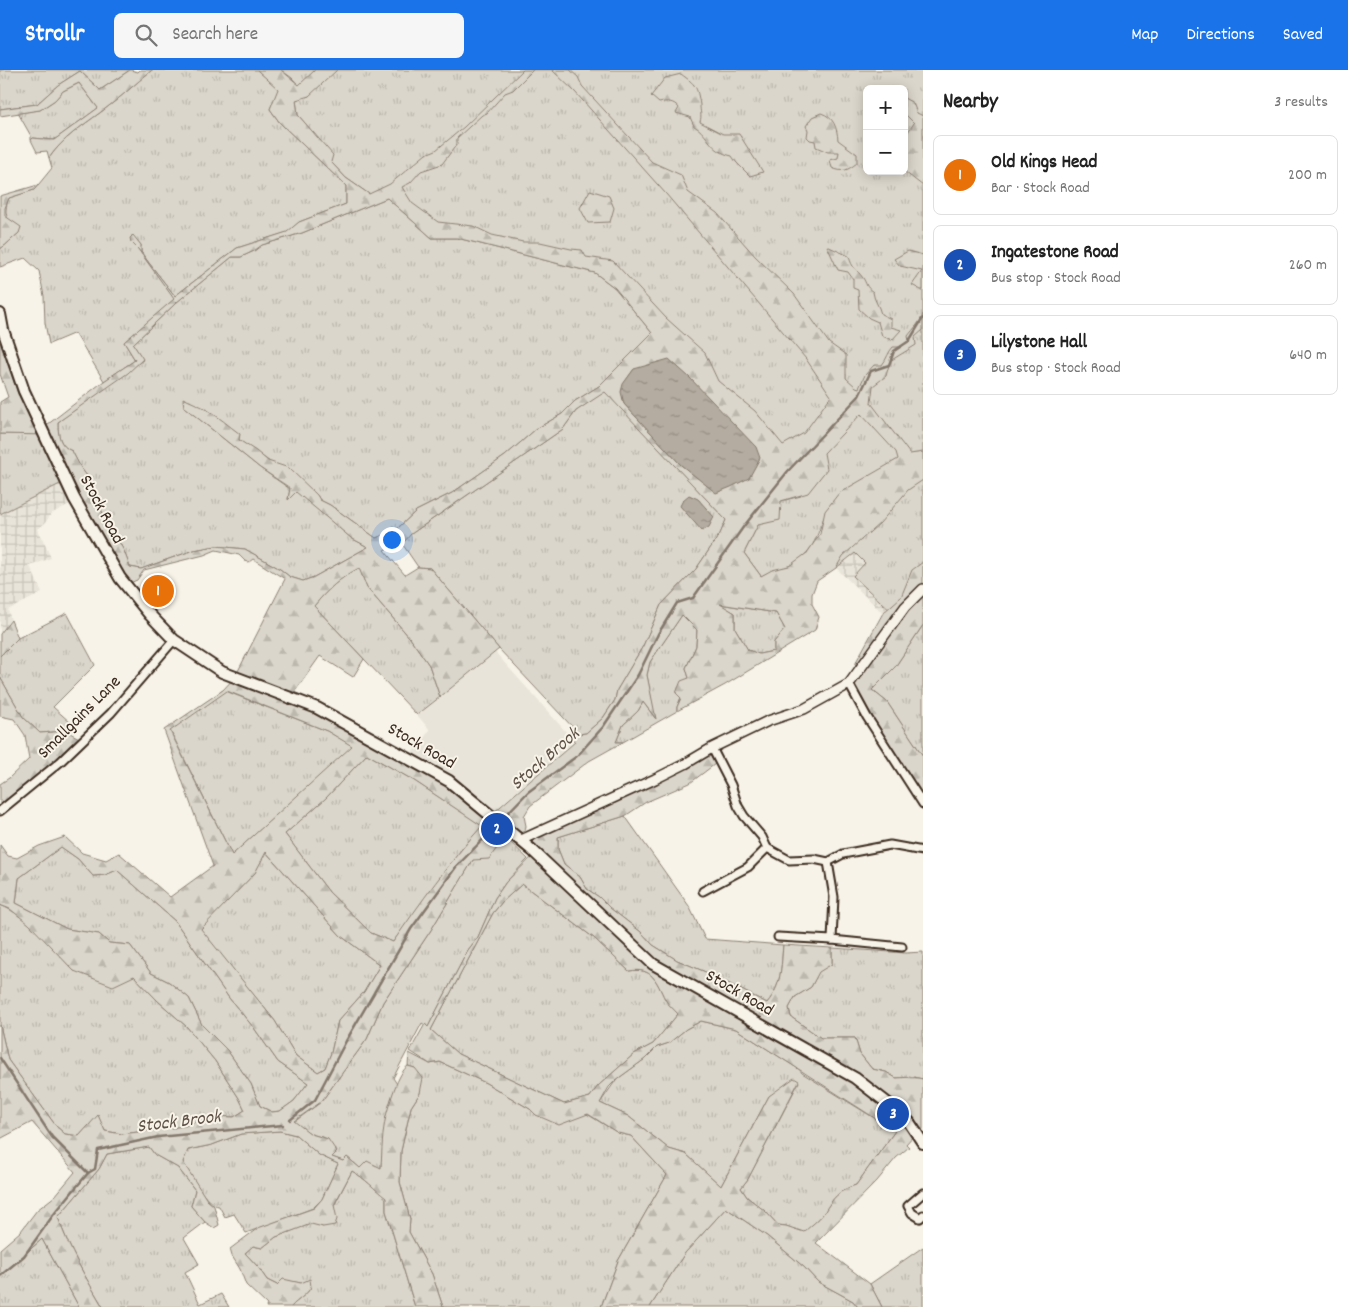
<!DOCTYPE html>
<meta charset="utf-8">
<style>
:root{--surface:#fff;--page:#f6f6f6;--text:#222;--muted:#767676;--line:#e0e0e0;--accent:#1a73e8}
body{margin:0;font-family:Dekko,sans-serif;background:var(--page);color:var(--text)}
.controls{position:absolute;right:15px;top:15px;display:grid;overflow:hidden;border-radius:8px;box-shadow:0 2px 12px #0003}
.controls button{width:45px;height:45px;display:grid;place-items:center;padding:0;border:0;border-bottom:1px solid var(--line);background:var(--surface);color:var(--text);font:25px sans-serif}
.you{position:absolute;left:391px;top:469px;width:18px;height:18px;margin:-12px;border:4px solid #fff;border-radius:50%;background:#1a73e8;box-shadow:0 0 0 8px #1a73e833}
.badge{display:grid;place-items:center;width:32px;height:32px;border-radius:50%;background:var(--accent);color:#fff;font-size:16px;font-weight:700}
.pin{position:absolute;translate:-50% -50%;border:2px solid #fff;box-shadow:0 1px 5px #0006}
.list{margin:0;padding:0;list-style:none}
h2{display:flex;justify-content:space-between;align-items:center;height:65px;margin:0;padding:0 20px;font-size:21px}
h2 small{font-size:16px;font-weight:400;color:var(--muted)}
.list li{display:grid;grid-template-columns:32px 1fr auto;gap:15px;align-items:center;box-sizing:border-box;height:80px;margin:0 10px 10px;padding:0 10px;border:1px solid var(--line);border-radius:8px}
.list b{display:block;font-size:19px;white-space:nowrap}
.list p{margin:0;font-size:16px;white-space:nowrap;color:var(--muted)}
.list em{font-size:16px;font-style:normal;color:var(--muted)}
.icon{flex:none;width:28px;height:28px;fill:none;stroke:currentColor;stroke-width:2;stroke-linecap:round;stroke-linejoin:round}
.map{position:relative;flex:none;width:923px;height:1237px;overflow:hidden}
header{display:flex;align-items:center;gap:30px;box-sizing:border-box;height:70px;padding:0 25px;background:var(--accent);color:#fff}
header strong{font-size:24px}
nav{display:flex;gap:28px;margin-inline-start:auto;font-size:18px}
.search{width:350px;height:45px;background:var(--page);display:flex;align-items:center;gap:12px;box-sizing:border-box;padding:0 18px;border-radius:8px;color:var(--muted);font-size:19px}
main{display:flex}
aside{flex:1;background:var(--surface)}
.map>svg:first-child{display:block}
.built{fill:#e9e4d9}
.industrial{fill:url(#industrial-grid)}
.grass{fill:url(#grass-tufts);stroke:#8b8074;fill-rule:evenodd}
.forest{fill:url(#forest-firs);stroke:#8b8074;fill-rule:evenodd}
.water{fill:url(#water-ripples);stroke:#84786c}
.lines{fill:none;stroke-linecap:round;stroke-linejoin:round}
.stream{stroke:#84786c;stroke-width:2.5}
.minor-casing{stroke:#3b2a1e;stroke-width:11}
.tertiary-casing{stroke:#3b2a1e;stroke-width:12}
.secondary-casing{stroke:#3b2a1e;stroke-width:14}
.minor{stroke:#f7f3e8;stroke-width:7}
.tertiary{stroke:#f7f3e8;stroke-width:9}
.secondary{stroke:#f7f3e8;stroke-width:10}
.labels{text-anchor:middle;dominant-baseline:central;stroke-width:4;stroke-linejoin:round;paint-order:stroke}
.street-label{font-size:18px;fill:#3b2a1e;stroke:#f7f3e8}
.water-label{font-size:19px;font-style:italic;fill:#5f5145;stroke:#f7f3e8}
</style>
<header>
<strong>Strollr</strong>
<div class="search"><svg class="icon" aria-label="search" viewBox="0 0 24 24"><circle cx="10" cy="10" r="6"/><path d="M15 15l6 6"/></svg>Search here</div>
<nav><a>Map</a><a>Directions</a><a>Saved</a></nav>
</header>
<main>
<div class="map">
<svg width="923" height="1237" viewBox="0 0 923 1237">
<defs>
<pattern id="industrial-grid" width="8" height="8" patternUnits="userSpaceOnUse" patternTransform="scale(1.25)"><rect width="8" height="8" fill="#e9e4d9"/><path d="M0 4h8M4 0v8" fill="none" stroke="#c9c4ba"/></pattern>
<pattern id="grass-tufts" width="24" height="20" patternUnits="userSpaceOnUse" patternTransform="scale(1.25)"><rect width="24" height="20" fill="#dbd6cb"/><path d="M3 7l-1-3M5 7V3M7 7l1-3M15 17l-1-3M17 17v-4M19 17l1-3" fill="none" stroke="#bdb8ae"/></pattern>
<pattern id="forest-firs" width="22" height="20" patternUnits="userSpaceOnUse" patternTransform="scale(1.25)"><rect width="22" height="20" fill="#dbd6cb"/><path d="M5 1l3.5 6h-7zM16 11l3.5 6h-7z" fill="#bdb8ae"/></pattern>
<pattern id="water-ripples" width="26" height="14" patternUnits="userSpaceOnUse" patternTransform="scale(1.25)"><rect width="26" height="14" fill="#b4aca0"/><path d="M2 4q2-2 4 0t4 0M15 11q2-2 4 0t4 0" fill="none" stroke="#948c82"/></pattern>
</defs>
<rect width="100%" height="100%" fill="#f7f3e8"/>
<filter id="ink" filterUnits="userSpaceOnUse"><feTurbulence type="fractalNoise" baseFrequency=".02" numOctaves="2"/><feDisplacementMap in="SourceGraphic" scale="10" xChannelSelector="R" yChannelSelector="G"/><feConvolveMatrix kernelMatrix="1 2 1 2 8 2 1 2 1" color-interpolation-filters="sRGB"/></filter>
<g filter="url(#ink)">
<path class="built" d="M495,582L575,672L493,743L408,688L430,660L417,645Z"/>
<g class="industrial">
<path d="M62,413L71,433L51,444L45,453L38,459L51,488L30,496L42,523L8,540L11,550L0,564V444Z"/>
<path d="M855,483L865,493L854,506L895,545L891,551L836,498Z"/>
</g>
<g class="grass">
<path d="M0,0H130L100,20L80,1L58,15L37,34L0,39Z"/>
<path d="M152,0H257L279,19L270,39L280,53L346,116V134L299,152L288,162L237,178L175,226L149,193L141,182V175L132,165L131,172L138,179L175,229L124,272L135,290L104,311L75,263L49,274L45,253L44,226L39,201L25,188L0,197V179C8,174 11,169 19,163C8,149 2,146 9,128L34,120L52,98L49,88C63,68 82,56 101,42C119,29 135,14 152,0Z"/>
<path d="M281,0H923V506L895,545L853,506L865,493L855,483L836,498L830,455L824,447C816,469 813,482 791,495C782,499 770,501 761,506L744,483L758,455L781,431L801,426L607,198L434,155L403,130L369,124L346,108L331,92L322,73L298,45L296,30L309,26L292,8ZM867,19H904V101H867Z"/>
<path d="M79,13L98,38L54,70L33,68L31,70V66L18,43L40,40L55,30L63,21Z"/>
<path d="M387,128L432,168H457L595,203L615,218L652,263L599,316L575,331L562,344L536,359L505,386L452,423L416,441L396,460L376,468L330,435L320,430L317,425L239,370V364L205,338L196,336L184,337L260,398L290,419L288,429L296,421L351,468L368,477L314,507L303,511L290,507L280,499L245,479L216,476L194,480L141,499L130,497L124,481L94,427L87,406L81,398L72,381C59,376 58,364 58,352L143,290L133,274L177,232L232,187H241L254,181L262,175L302,163Z"/>
<path d="M605,321L726,450L720,464L696,499L661,535L643,576L617,620L615,630L603,648L586,663L579,664L499,579L430,498L418,497L401,472L411,464L563,359L576,341Z"/>
<path d="M0,364H46L62,413L0,444Z"/>
<path d="M359,497L367,518L410,568L429,595L440,627L417,645L314,536C327,520 340,508 359,497Z"/>
<path d="M719,534L776,543L785,559L774,572V581L759,584L748,580L735,558V543Z"/>
<path d="M67,543L95,595L53,637L71,653L66,657V661L40,663L23,647L0,607V586L18,568Z"/>
<path d="M682,545L697,559L696,576L686,598L689,608L677,637V641L623,672H616L623,655L638,641L643,632L655,648L647,605L650,592Z"/>
<path d="M923,555V686L887,632L872,620L895,597Z"/>
<path d="M223,620L327,661L353,676L232,785L169,658Z"/>
<path d="M367,684L413,710L483,756L464,776L393,872L371,863L329,822L285,764L326,728Z"/>
<path d="M625,746L689,836L705,869L783,875C781,897 782,915 767,933L708,903L677,890L653,875L641,862L610,838L599,827L587,819L580,807L564,794L558,779V767Z"/>
<path d="M505,767L528,789L506,812L495,828L478,867L468,880L428,957L422,953L393,1008L397,1014L386,1046L381,1098H360L347,1087L343,1091L332,1087L328,1069L311,1064L294,1052L321,1032L367,969L383,932L431,860L473,790L503,771Z"/>
<path d="M61,777L78,789L93,806L105,805L117,800L175,851L229,928L254,958L278,992L308,1013L294,1031L280,1041L272,1042L260,1036L251,1014L227,980L202,955L189,928L169,912L151,903L130,875L109,873L99,864L67,859L16,833L19,808Z"/>
<path d="M265,781L341,866L380,895L364,922L338,951L331,983L325,998L318,1002L296,986L275,951L200,859L255,803Z"/>
<path d="M522,814L594,868L629,901C653,897 656,911 665,929C668,935 674,939 678,944L653,974L634,984L598,1016L590,1027L564,1034L458,984L431,960L493,843L502,832Z"/>
<path d="M0,835C30,847 52,878 74,901L134,906L157,930L187,957L215,991L239,1028L245,1040L234,1047L210,1046L185,1056L122,1064L105,1061L98,1046L79,1066L65,1064L56,1056L8,990L0,955Z"/>
<path d="M832,878L906,883L923,882V1009L913,1007L896,1008L886,1002L872,999L860,984L855,968H821L791,947L789,938L795,927L811,917L819,901L832,894Z"/>
<path d="M701,951L736,959L800,1000L802,1003L895,1061L856,1115C839,1120 833,1128 824,1143C819,1150 810,1156 804,1163L786,1156L778,1155L765,1141L747,1127L741,1118L748,1109L799,1012L769,1026L721,1116L686,1084L669,1079L628,1046L600,1033L616,1010L645,989L657,977L669,973L686,959Z"/>
<path d="M409,983L430,994L440,992L486,1013L530,1039L536,1045L587,1044L618,1063L631,1066L667,1105L618,1191L601,1237H443L432,1204L409,1162L410,1149L400,1112L401,1081L411,1037L420,1023L415,998L408,996Z"/>
<path d="M280,1061L296,1065L319,1085L338,1094L322,1129L313,1138L246,1163L234,1144L225,1147L219,1136C206,1136 190,1103 183,1092L188,1080L212,1075L241,1064Z"/>
<path d="M149,1077L155,1085L178,1098L195,1120L191,1136L205,1152L184,1168L199,1194L185,1202L200,1234L221,1224L229,1237H103C86,1208 69,1180 58,1147L99,1099L107,1084Z"/>
<path d="M352,1101C365,1108 374,1119 386,1127V1141L415,1237H291C298,1229 306,1226 311,1217L301,1213L283,1210L277,1215L267,1210L258,1197L245,1183L253,1176L262,1178L276,1167L312,1153L323,1157Z"/>
<path d="M726,1138L767,1166L804,1197L818,1212L853,1231L858,1237H650L685,1183Z"/>
<path d="M42,1169L79,1237H0V1206Z"/>
<path d="M923,1177V1237H882L870,1214Z"/>
</g>
<g class="forest">
<path d="M130,0L138,2L140,0H152C135,14 119,29 101,42C82,56 63,68 49,88L47,81L37,82L31,70L33,68L54,70L98,38L79,13L63,21L55,30L40,40L0,46V39L37,34L58,15L80,1L100,20Z"/>
<path d="M257,0H281L299,15L315,0H337L309,26L296,30L298,45L333,85L331,92L346,108L369,124L390,114L426,84L436,80L464,57L523,0H533L513,20L505,23L487,43L482,45L457,68V74L442,94L421,101L410,113L402,117L412,133L438,152L473,156L492,165L523,172H540L571,179L582,180L586,187L613,191L666,248L705,283L718,311L755,341L783,375L804,363L831,326L806,289L666,124L575,22L552,0H570L578,7L582,16L652,92L681,105L688,122L717,143L755,186L794,224L829,273L846,285V308L856,317L859,318L865,305L874,295H882C887,289 888,282 893,277H900L909,271L908,266C914,258 920,253 923,244V260L915,267L916,275L890,291L886,306L873,316L871,333L910,384L923,382V410L908,420L880,453L843,486L836,498L817,511L812,524V534L819,547L815,560L725,615L677,641V637L681,628L676,623L681,611L689,608L686,598L696,576L697,560L682,545L650,592L647,605L656,649L643,632L638,641L623,655L616,672H623L589,691L530,736L524,746L526,756L525,761L515,765L509,761L489,789L473,790L431,860L383,932L367,969L321,1032L294,1051L311,1064L328,1069L337,1082L332,1087L343,1091L347,1087L360,1098L367,1091L381,1098C382,1081 382,1063 386,1046C389,1035 398,1002 408,996L415,998L423,1008L420,1023L411,1037L401,1081L400,1112L410,1149L409,1162L432,1204L443,1237H415L386,1141V1128C374,1119 365,1108 352,1101L334,1135L337,1149L335,1155L323,1157L311,1154L276,1167L262,1178L253,1176L245,1183L258,1197L267,1210L277,1215L283,1209L301,1213L310,1209L311,1217C306,1226 298,1229 291,1237H266L267,1235L246,1215L240,1199L232,1186L230,1179L258,1158L314,1138L322,1129L338,1094L319,1085L296,1065L280,1061L241,1064L212,1075L188,1080L183,1092L207,1130L214,1136L219,1155L214,1158L205,1152L191,1136L195,1120L178,1098L155,1085L149,1077L107,1084L99,1099L58,1147C69,1180 86,1208 103,1237H79L42,1169L0,1206V1179L21,1161L37,1140L55,1126L75,1102L32,1052L0,1069V955L8,990L56,1056L65,1064L79,1066L98,1045L105,1061L122,1064L185,1056L210,1046L234,1047L245,1040L239,1028L215,991L187,957L157,930L134,906L113,916L74,901L29,854L10,839L0,835V775L8,786L17,788L39,776L65,767L82,783L106,790L119,783L170,827L213,796L164,660L223,620L235,607L285,509L253,489L249,492L245,491L239,485L216,480L204,485L144,500L137,510L130,513L120,508L46,365L0,364V332L8,327L0,304V272L18,324L43,361V358L104,311L135,290L124,272L174,229L138,179L131,172L130,168L133,165L141,175V182L149,193L175,226L237,178L287,162L299,152L346,134V116L280,53L270,39L278,19ZM387,128L432,168H457L595,203L615,218L652,263L599,316L575,331L562,344L536,359L505,386L452,423L416,441L396,460L376,468L330,435L320,430L317,425L289,398L268,391L256,381L239,370L240,364C229,356 218,346 206,339C199,335 191,332 183,328L184,337L260,398L290,418L288,430L296,422L351,468L368,477L314,507L303,511L290,507L280,499L245,479L216,476L194,480L141,499L130,497L124,481L94,427L87,406L81,398L72,381C59,376 58,364 58,352L128,303L143,289L133,274L177,232L232,187H241L254,181L262,175L302,163ZM634,299L760,388L716,422L681,395L624,334C620,316 624,313 634,299ZM605,322L726,450L720,464L696,499L661,535L643,576L617,620L615,630L603,648L586,663L578,664L571,667L575,672L493,743L317,638L291,627L320,586L353,607L364,589L314,536C327,520 340,508 359,498L367,518L410,568L429,595L440,627L499,579L430,498L418,497L405,505L384,480L405,471L411,464L563,359L576,341ZM861,344L896,382L898,389L839,423L825,441L820,464L807,483L789,496L772,500L761,506L744,483L758,455L780,450L781,431L808,423L827,399L824,383ZM720,534L776,543L785,559L774,572V581L759,584L748,580L735,558V543ZM227,621L327,661L352,676L232,785L170,661ZM367,684L413,710L482,756C449,792 421,832 393,872L371,863L329,822L285,764L326,728ZM61,777L78,789L93,806L105,805L117,800L175,851L229,928L254,958L278,992L308,1013L294,1031L280,1041L272,1042L260,1036L251,1014L227,980L202,955L189,928L169,912L151,903L130,875L109,873L99,864L67,859L16,833L19,808ZM266,782L341,866L380,895L364,922L338,951L331,983L325,998L318,1002L296,986L275,951L201,859L255,803Z"/>
<path d="M681,4C696,15 697,16 700,35C700,42 702,45 700,52L723,64H739L763,102L750,106L736,92L732,86C709,81 709,64 694,56L690,47L676,43L679,38C674,31 667,31 659,33L651,26L665,8Z"/>
<path d="M904,28L913,33L917,43L923,46V116L905,102L904,68L914,53L904,43Z"/>
<path d="M821,43C834,47 837,58 838,70L857,84V93C848,100 843,103 832,98L830,90L838,88L839,82H828L816,77L815,71L810,70L807,67L808,60L806,56L812,47Z"/>
<path d="M38,115L34,120L9,128L5,138V146L21,157L19,163C11,169 8,174 0,179V126Z"/>
<path d="M590,120L609,126L614,138L610,152L588,153L580,138Z"/>
<path d="M827,176L849,186C852,199 856,198 863,208C867,214 865,216 873,222C874,231 879,235 881,244L891,249V257L901,260L892,270L882,266L878,252L869,248L859,239L858,220L853,218V209L848,202L838,200Z"/>
<path d="M908,181L923,185V220H921L912,215L922,201L900,196L894,189Z"/>
<path d="M923,492V555L895,597L872,620L887,632L923,686V734L849,614L857,590L883,543L901,527L912,500Z"/>
<path d="M11,550L18,568L0,586V564Z"/>
<path d="M0,607L23,647L40,663L66,661L83,670L0,741V714L9,708L29,689L25,665L14,649L0,646Z"/>
<path d="M712,678L719,691L690,713L646,732L625,746L558,767V779L564,794L580,807L587,819L599,827L610,838L641,862L653,875L677,890L708,903L767,933C782,915 781,897 783,875L832,878V894L819,902L811,917L795,927L789,938L791,947L821,968H855L860,984L872,999L886,1002L896,1008L913,1007L923,1009V1059L919,1066L915,1064L906,1074L909,1077L896,1088L877,1111L816,1173L870,1214L882,1237H858L853,1231L818,1212L804,1197L767,1166L726,1138L685,1183L650,1237H601L618,1191L667,1105L631,1066L618,1063L588,1044L559,1055L536,1045L530,1039L486,1013L440,992L430,994L410,981L425,954L428,957L468,880L478,867L495,828L506,812L536,783L521,770ZM522,814L594,868L629,901C653,897 656,911 665,929C668,935 674,939 678,944L653,974L634,984L598,1016L590,1027L564,1034L458,984L431,960L493,843L502,832ZM701,951L736,959L895,1061L856,1115C839,1120 833,1128 824,1143C819,1150 810,1156 804,1162L786,1156L778,1155L765,1141L747,1127L741,1118L748,1109L799,1011L794,1008L769,1026L721,1116L686,1084L669,1079L628,1046L600,1033L609,1017L616,1010L645,989L657,977L669,973L686,959Z"/>
</g>
<g class="water">
<path d="M669,289L689,307L756,377L760,388L749,408L731,417L716,423L681,395L624,334L621,322L623,314L634,299Z"/>
<path d="M689,425L698,429L714,447L709,457L702,461L680,436L683,430Z"/>
</g>
<g class="lines">
<g class="stream">
<path d="M500,751L528,722L577,686L603,657L638,605L658,564L677,533L693,528L744,456L788,401L859,326L871,301L889,295L894,281L909,271L923,248"/>
<path d="M0,988L52,1067L88,1103"/>
<path d="M290,1050L315,1030L346,971L411,859L456,797L497,755"/>
<path d="M0,1206L24,1186L54,1144L88,1103L95,1099L98,1080L158,1067L283,1055"/>
</g>
<defs>
<g id="minor">
<path d="M849,614L867,647L923,734"/>
<path d="M712,678L731,715L738,736L744,746L762,767L767,778L789,790L814,789L828,792L843,784L890,775L923,781"/>
<path d="M0,741L60,692L111,643L174,570"/>
<path d="M703,821L748,797L767,778"/>
<path d="M778,867L832,870L834,827L828,792"/>
<path d="M832,870L902,877"/>
<path d="M923,1123L908,1136L912,1143L920,1148L923,1145"/>
</g>
<path id="tertiary" d="M521,770L655,709L685,694L712,678L768,651L804,639L849,614L905,537L923,519"/>
<path id="secondary" d="M0,244L3,260L24,321L74,428L120,508L150,545L174,570L222,602L317,638L449,711L532,780L653,894L855,1008L899,1042L909,1052L923,1073"/>
</defs>
<use href="#minor" class="minor-casing"/>
<use href="#tertiary" class="tertiary-casing"/>
<use href="#secondary" class="secondary-casing"/>
<use href="#minor" class="minor"/>
<use href="#tertiary" class="tertiary"/>
<use href="#secondary" class="secondary"/>
</g>
</g>
<g class="labels">
<g class="street-label">
<text transform="translate(101 440) rotate(62)">Stock Road</text>
<text transform="translate(80 648) rotate(-45)">Smallgains Lane</text>
<text transform="translate(421 677) rotate(30)">Stock Road</text>
<text transform="translate(739 924) rotate(30)">Stock Road</text>
</g>
<g class="water-label">
<text transform="translate(546 690) rotate(-41)">Stock Brook</text>
<text transform="translate(179 1053) rotate(-7)">Stock Brook</text>
</g>
</g>
</svg>
<div class="controls">
<button>+</button>
<button>−</button>
</div>
<div class="you"></div>
<div class="pin badge" style="left:158px;top:521px;background:#e8710a">1</div>
<div class="pin badge" style="left:497px;top:759px;background:#1a4fb4">2</div>
<div class="pin badge" style="left:893px;top:1044px;background:#1a4fb4">3</div>
</div>
<aside>
<h2>Nearby<small>3 results</small></h2>
<ul class="list">
<li><span class="badge" style="background:#e8710a">1</span><div><b>Old Kings Head</b><p>Bar · Stock Road</p></div><em>200 m</em></li>
<li><span class="badge" style="background:#1a4fb4">2</span><div><b>Ingatestone Road</b><p>Bus stop · Stock Road</p></div><em>260 m</em></li>
<li><span class="badge" style="background:#1a4fb4">3</span><div><b>Lilystone Hall</b><p>Bus stop · Stock Road</p></div><em>640 m</em></li>
</ul>
</aside>
</main>
